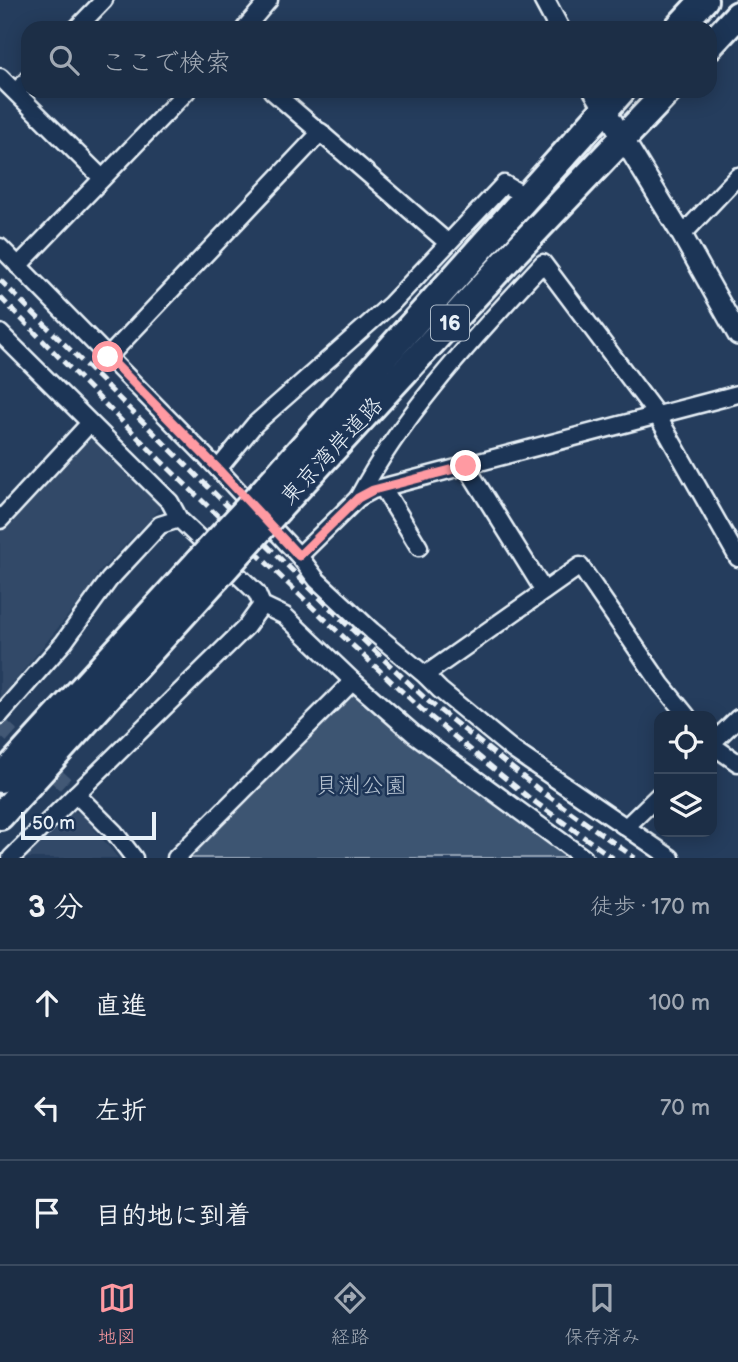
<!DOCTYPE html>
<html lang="ja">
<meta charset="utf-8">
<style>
:root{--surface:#1c2e46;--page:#293a51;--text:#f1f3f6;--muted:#a0a8b3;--line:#3a4a5f;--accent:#ff9aa2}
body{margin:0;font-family:"Balsamiq Sans","Klee One",sans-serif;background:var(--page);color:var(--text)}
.controls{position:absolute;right:21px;bottom:21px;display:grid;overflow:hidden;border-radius:14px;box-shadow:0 4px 18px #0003}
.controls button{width:63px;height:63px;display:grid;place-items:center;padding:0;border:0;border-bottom:2px solid var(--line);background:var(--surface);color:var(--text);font:35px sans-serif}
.scale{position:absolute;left:21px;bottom:18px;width:135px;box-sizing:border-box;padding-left:7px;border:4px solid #e8f1f8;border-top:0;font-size:19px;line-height:24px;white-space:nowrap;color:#e8f1f8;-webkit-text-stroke:5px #1d3557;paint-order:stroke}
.stop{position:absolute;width:21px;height:21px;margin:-16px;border:5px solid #ff9aa2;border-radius:50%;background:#fff}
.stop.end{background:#ff9aa2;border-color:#fff;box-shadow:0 2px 7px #0008}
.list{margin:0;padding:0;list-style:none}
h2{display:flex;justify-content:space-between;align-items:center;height:91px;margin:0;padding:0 28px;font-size:30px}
h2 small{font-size:23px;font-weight:400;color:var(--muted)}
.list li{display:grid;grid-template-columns:46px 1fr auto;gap:21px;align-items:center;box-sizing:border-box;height:105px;padding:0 28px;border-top:2px solid var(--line)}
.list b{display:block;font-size:26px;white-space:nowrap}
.list em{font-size:23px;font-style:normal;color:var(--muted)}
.icon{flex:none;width:38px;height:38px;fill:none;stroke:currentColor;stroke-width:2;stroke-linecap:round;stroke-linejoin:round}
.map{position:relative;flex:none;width:738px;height:858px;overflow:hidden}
.search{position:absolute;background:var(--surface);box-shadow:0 4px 18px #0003;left:21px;right:21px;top:21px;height:77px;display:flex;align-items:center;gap:18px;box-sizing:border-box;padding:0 24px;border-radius:21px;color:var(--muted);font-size:26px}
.sheet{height:406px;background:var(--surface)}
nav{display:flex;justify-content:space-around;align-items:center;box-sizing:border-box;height:98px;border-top:2px solid var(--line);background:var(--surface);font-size:19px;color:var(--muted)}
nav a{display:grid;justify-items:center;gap:4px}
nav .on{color:var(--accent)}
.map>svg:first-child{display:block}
.built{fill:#334a68}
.green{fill:#3e5472;stroke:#93a2b5;stroke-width:2}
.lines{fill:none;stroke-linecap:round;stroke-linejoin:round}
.minor-tunnel{stroke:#425874;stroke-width:16;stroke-dasharray:16 8;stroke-linecap:butt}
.minor-casing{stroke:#e8f1f8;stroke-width:21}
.tertiary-casing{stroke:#e8f1f8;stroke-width:24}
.trunk-casing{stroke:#e8f1f8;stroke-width:32}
.minor{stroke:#1d3557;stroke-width:16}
.tertiary{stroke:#1d3557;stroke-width:19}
.trunk{stroke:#1d3557;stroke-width:26}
.rail{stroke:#e8f1f8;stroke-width:5;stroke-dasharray:10 5;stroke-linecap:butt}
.trunk-bridge-casing{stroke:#e8f1f8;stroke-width:32;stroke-linecap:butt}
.trunk-bridge{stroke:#1d3557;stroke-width:26}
.route{stroke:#ff9aa2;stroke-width:9}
.labels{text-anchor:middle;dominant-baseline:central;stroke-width:5;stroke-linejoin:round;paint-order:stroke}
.shield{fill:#1d3557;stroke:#abb9c8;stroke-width:2}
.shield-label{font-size:21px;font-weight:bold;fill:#e8f1f8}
.street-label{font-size:23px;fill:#e8f1f8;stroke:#1d3557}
.park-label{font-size:23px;fill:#b5c2d0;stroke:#1d3557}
</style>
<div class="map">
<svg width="738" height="858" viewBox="0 0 738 858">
<rect width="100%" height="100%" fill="#253d5d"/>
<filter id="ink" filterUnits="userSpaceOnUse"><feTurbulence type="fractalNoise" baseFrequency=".0143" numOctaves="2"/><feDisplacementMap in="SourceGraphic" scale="14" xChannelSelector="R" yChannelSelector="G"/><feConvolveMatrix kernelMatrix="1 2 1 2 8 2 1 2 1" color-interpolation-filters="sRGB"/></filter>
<g filter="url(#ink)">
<g class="built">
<path d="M94,436L159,502L160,509L98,573L93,585L0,699V533L86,439Z"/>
<path d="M73,811L81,813L118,858H25Z"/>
</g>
<path class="green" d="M355,691L578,858H187Z"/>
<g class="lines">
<path class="minor-tunnel" d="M0,725L76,794"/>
<defs>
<g id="minor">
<path d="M77,28L104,0"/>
<path d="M245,28L269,0"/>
<path d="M0,77L102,178"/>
<path d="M272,91L448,243"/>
<path d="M16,92L28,79"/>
<path d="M682,235L738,176"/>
<path d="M0,247L218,469L299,556L317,580L372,631L425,675L440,690L513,750L671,858"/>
<path d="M18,266L187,91"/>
<path d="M0,333L170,502L179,519L257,593L262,605L285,616L353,681L414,734L584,858"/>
<path d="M108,357L321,132"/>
<path d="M466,466L544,591"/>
<path d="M218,469L255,424L391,304L504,184L525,196"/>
<path d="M383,488L419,547"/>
<path d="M358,498C405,410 476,336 543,263L657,415L738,558"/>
<path d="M0,520L90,423"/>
<path d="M299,556L358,498L373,490L738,394"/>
<path d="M425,675L580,566L661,684L687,716"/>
<path d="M0,715L64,642L109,580L160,525L179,519"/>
<path d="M712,743L738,718"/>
<path d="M712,745L738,763"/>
<path d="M76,794L115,833L134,858"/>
<path d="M626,827L659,795"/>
<path d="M11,858L246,627L262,605"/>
<path d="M176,858L353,681"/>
</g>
<g id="tertiary">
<path d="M544,0L559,28"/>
<path d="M594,91L682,235L738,335"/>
</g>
<g id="trunk">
<path d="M678,28L704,0"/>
<path d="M710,45L738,15"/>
<path d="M263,492L621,91"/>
<path d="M278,509L513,254L668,91"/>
<path d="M0,779L200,560"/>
<path d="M0,816L216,578"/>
</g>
</defs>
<use href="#minor" class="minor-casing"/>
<use href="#tertiary" class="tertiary-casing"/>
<use href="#trunk" class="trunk-casing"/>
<use href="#minor" class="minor"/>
<use href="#tertiary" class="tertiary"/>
<use href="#trunk" class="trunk"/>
<g class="rail">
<path d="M0,280L342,620L428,701L537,788L635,858"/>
<path d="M0,297L160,460L335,629L421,709L528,797L613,858"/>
</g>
<defs>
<g id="trunk-bridge">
<path d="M200,560L263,492"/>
<path d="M216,578L278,509"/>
</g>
</defs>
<use href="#trunk-bridge" class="trunk-bridge-casing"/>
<use href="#trunk-bridge" class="trunk-bridge"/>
</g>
</g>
<g class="lines" filter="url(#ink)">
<path class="route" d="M108,357L218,469L299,556L358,498L373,490L466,466"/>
</g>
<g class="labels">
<rect class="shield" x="431" y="305.5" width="38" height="35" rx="5"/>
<g class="shield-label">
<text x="450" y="323">16</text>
</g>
<g class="street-label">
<text transform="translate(332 451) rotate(-47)">東京湾岸道路</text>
</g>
<g class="park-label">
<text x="361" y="786">貝渕公園</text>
</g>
</g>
</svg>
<div class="controls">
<button><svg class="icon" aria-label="locate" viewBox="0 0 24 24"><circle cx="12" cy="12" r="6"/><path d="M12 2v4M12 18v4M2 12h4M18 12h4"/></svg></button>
<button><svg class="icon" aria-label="layers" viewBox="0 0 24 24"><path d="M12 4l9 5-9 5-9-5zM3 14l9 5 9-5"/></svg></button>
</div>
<div class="scale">50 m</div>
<div class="stop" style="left:108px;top:357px"></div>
<div class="stop end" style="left:466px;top:466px"></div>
<div class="search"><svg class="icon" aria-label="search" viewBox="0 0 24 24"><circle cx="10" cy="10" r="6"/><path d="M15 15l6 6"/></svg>ここで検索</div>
</div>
<section class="sheet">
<h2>3 分<small>徒歩 · 170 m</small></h2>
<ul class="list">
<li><svg class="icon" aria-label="ahead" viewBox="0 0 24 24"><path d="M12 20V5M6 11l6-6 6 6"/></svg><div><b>直進</b></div><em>100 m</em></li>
<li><svg class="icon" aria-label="left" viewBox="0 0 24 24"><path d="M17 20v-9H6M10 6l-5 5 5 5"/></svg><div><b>左折</b></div><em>70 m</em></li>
<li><svg class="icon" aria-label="arrive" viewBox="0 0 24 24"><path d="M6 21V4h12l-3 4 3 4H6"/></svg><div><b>目的地に到着</b></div></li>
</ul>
</section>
<nav>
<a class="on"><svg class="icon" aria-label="map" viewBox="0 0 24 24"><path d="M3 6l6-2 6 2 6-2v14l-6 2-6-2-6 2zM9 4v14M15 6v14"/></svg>地図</a>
<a><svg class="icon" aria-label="directions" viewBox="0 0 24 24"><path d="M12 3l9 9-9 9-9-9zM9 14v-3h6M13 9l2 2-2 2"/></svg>経路</a>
<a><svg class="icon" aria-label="saved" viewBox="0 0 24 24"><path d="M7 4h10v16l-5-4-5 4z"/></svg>保存済み</a>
</nav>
